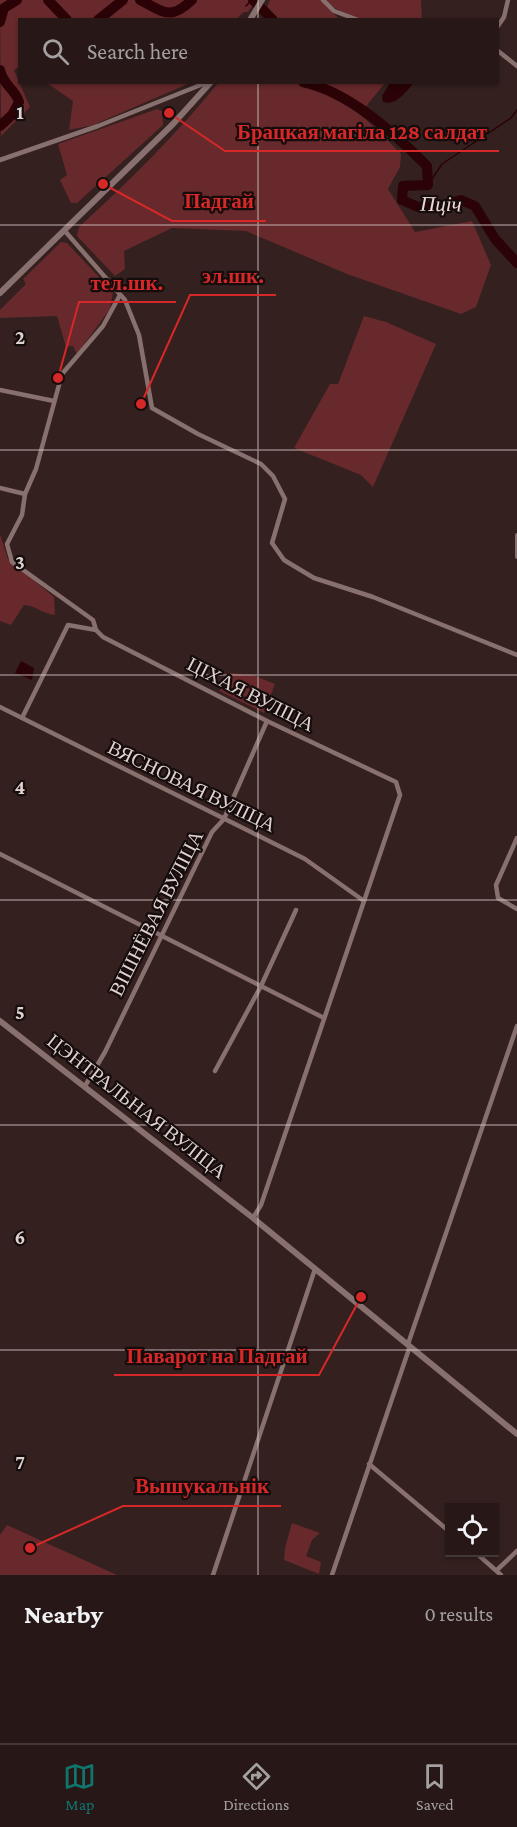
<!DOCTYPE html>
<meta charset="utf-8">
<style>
:root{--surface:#271817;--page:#2f2120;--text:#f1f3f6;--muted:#a4a0a1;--line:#433736;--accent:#0f766e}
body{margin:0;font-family:"Crimson Pro",serif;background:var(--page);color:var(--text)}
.controls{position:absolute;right:18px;bottom:18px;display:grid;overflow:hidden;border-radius:0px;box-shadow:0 2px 4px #0004}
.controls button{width:54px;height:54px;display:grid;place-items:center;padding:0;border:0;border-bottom:2px solid var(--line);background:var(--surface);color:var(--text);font:30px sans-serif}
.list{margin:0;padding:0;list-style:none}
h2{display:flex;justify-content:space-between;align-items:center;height:78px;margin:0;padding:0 24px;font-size:26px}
h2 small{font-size:20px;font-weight:400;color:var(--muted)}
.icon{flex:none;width:33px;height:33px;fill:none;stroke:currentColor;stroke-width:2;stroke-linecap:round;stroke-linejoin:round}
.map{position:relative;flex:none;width:517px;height:1575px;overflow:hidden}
.search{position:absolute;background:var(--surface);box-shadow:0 2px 4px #0004;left:18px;right:18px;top:18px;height:66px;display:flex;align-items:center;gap:15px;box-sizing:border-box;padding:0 21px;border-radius:0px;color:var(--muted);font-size:22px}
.sheet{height:168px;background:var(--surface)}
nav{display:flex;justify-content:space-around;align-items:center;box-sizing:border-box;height:84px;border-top:2px solid var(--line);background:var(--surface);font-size:16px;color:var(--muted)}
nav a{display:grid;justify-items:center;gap:3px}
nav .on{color:var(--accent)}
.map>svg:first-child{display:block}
.green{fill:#67292b}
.water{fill:#2b0205}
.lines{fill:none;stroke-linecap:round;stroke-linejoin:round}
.stream{stroke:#2b0205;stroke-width:1.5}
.river{stroke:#2b0205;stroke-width:10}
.pedestrian{stroke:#88706f;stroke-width:4}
.minor{stroke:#88706f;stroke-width:4.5}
.tertiary{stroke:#88706f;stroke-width:6}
.grid{fill:none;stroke:#dfd1d0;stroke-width:1.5;stroke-opacity:0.55}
.labels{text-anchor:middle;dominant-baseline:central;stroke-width:4.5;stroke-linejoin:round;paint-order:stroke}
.street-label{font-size:20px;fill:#dfd1d0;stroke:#150c0c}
.water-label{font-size:21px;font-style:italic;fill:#f1d7d6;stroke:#150c0c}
.grid-label{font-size:20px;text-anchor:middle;font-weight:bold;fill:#dfd1d0;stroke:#150c0c;stroke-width:4.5;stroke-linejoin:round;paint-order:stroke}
.leader{fill:none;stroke:#d62828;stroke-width:2}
.callout-dot{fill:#d62828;stroke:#150c0c;stroke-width:2}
.callout-label{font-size:21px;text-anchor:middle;font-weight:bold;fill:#d62828;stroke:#150c0c;stroke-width:4.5;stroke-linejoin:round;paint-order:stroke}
</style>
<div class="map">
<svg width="517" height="1575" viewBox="0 0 517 1575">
<rect width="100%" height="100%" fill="#34201f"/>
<g class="green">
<path d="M0,0H256L248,12H244L236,19L20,20L19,67L14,70L30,107L1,136Z"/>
<path d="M270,0H321L339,19H277L267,7Z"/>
<path d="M326,0H421L422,19C388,19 351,27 326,0Z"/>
<path d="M219,82C251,82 286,78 317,88C346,97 380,132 401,154L400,167L388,189L415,232L472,221L491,265L476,307L461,314L347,274L246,231L172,228L124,251L125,269L115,276L77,236L79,227C129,181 176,135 219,82Z"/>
<path d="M47,83H190L93,125L69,130L73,101Z"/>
<path d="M318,83H385L363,110Z"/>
<path d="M157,109L162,111L163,125L77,203H71L60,180L67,175L58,144Z"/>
<path d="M61,242L67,243L113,292L110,309L77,354L73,346L66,347L57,316L0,318V310L26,284L23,279Z"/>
<path d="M364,316L386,322L436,344L373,487L361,475L294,448L330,384H338Z"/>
<path d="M0,534L8,559L54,597L55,615C43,614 35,605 24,605L11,625L0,621Z"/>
<path d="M230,673L253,675L275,684L264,713L219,691Z"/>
<path d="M292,1523L320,1533L312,1540L306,1556L321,1562L319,1574L284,1560L285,1548Z"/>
<path d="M7,1525L117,1575H0V1535Z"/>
</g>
<g class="water">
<path d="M390,83V82L414,83C405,92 397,106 383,102L382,96Z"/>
<path d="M21,661L34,668L32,680L15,673Z"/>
</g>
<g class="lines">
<g class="stream">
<path d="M246,6L252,0"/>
<path d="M428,185L442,164L511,118L517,110"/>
</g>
<g class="river">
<path d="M48,0L67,20"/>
<path d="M140,0C164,12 170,21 192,0"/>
<path d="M253,0L273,20"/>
<path d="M98,20L123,0"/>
<path d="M0,22L4,8L17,0"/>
<path d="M0,70C3,85 15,89 19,102L12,115L0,126"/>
<path d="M303,82C349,92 394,133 427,166L428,185L403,186L402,200L418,207L439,206L461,200L475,206L495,239L517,263"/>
</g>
<path class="pedestrian" d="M517,535V557"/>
<g class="minor">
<path d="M323,0L334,11L358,20"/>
<path d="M498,26L504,17L508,0"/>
<path d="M498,51L517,66"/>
<path d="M0,160L98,126L208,82"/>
<path d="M64,230L125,300L139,335L152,408L198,434L261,464L273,476L285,499L272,543L284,560L314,578L373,597L517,655"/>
<path d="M0,390L54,401"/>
<path d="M0,488L25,494"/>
<path d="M96,630L103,637L267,721L396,782L400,795L261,1205L253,1218"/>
<path d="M96,630L93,620L12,562L7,544L22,515L25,494L36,469L62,374L103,326L120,295"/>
<path d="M0,707L305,859L364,901"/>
<path d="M22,718L68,625L96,630"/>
<path d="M517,838L496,885L498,898L517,909"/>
<path d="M0,854L324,1018"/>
<path d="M215,1071L261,986L296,910"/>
<path d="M85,1086L105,1052L212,832L224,819L267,721"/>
<path d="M408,1344L517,1026"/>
<path d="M369,1464L450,1532"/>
<path d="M475,1552L501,1575"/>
<path d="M497,1570L517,1551"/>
<path d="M213,1575L315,1269"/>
<path d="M332,1575L410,1346"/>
</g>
<g class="tertiary">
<path d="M250,20L262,0"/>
<path d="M0,293L173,124L211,82"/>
<path d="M0,1021L253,1218L517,1434"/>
</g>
</g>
<path class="grid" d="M258,0V20M258,82V1575M0,225H517M0,450H517M0,675H517M0,900H517M0,1125H517M0,1350H517"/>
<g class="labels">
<g class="street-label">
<text transform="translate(251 694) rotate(27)">ЦІХАЯ ВУЛІЦА</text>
<text transform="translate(192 786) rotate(26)">ВЯСНОВАЯ ВУЛІЦА</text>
<text transform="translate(156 913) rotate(-63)">ВІШНЁВАЯ ВУЛІЦА</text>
<text transform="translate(137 1106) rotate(38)">ЦЭНТРАЛЬНАЯ ВУЛІЦА</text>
</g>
<g class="water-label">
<text transform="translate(441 204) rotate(1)">Пціч</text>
</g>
</g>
<g class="grid-label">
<text x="20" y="119">1</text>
<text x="20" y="344">2</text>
<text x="20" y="569">3</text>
<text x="20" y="794">4</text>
<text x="20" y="1019">5</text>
<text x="20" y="1244">6</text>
<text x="20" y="1469">7</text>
</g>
<path class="leader" d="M169 113L225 151H499M103 184L172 221H266M141 404L190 295H276M58 378L79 302H176M361 1297L319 1375H114M30 1548L123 1506H281"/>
<g class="callout-dot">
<circle cx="169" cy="113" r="6"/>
<circle cx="103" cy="184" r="6"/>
<circle cx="141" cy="404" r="6"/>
<circle cx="58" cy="378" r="6"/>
<circle cx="361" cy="1297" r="6"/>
<circle cx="30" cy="1548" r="6"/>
</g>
<g class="callout-label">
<text x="362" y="139">Брацкая магіла 128 салдат</text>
<text x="219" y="208">Падгай</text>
<text x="233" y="283">эл.шк.</text>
<text x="127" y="290">тел.шк.</text>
<text x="217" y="1363">Паварот на Падгай</text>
<text x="202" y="1493">Вышукальнік</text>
</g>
</svg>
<div class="controls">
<button><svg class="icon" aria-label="locate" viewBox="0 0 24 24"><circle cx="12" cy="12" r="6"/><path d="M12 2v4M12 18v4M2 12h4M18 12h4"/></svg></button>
</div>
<div class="search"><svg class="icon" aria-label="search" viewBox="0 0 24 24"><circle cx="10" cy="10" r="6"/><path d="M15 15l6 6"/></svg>Search here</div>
</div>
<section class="sheet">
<h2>Nearby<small>0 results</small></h2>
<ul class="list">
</ul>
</section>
<nav>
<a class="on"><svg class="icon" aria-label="map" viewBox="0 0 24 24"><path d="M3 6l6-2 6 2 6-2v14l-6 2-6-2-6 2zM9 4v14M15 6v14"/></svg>Map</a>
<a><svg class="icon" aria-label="directions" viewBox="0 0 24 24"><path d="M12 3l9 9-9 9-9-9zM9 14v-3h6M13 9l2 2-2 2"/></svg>Directions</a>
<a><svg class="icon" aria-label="saved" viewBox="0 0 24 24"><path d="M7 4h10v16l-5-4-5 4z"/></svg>Saved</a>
</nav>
